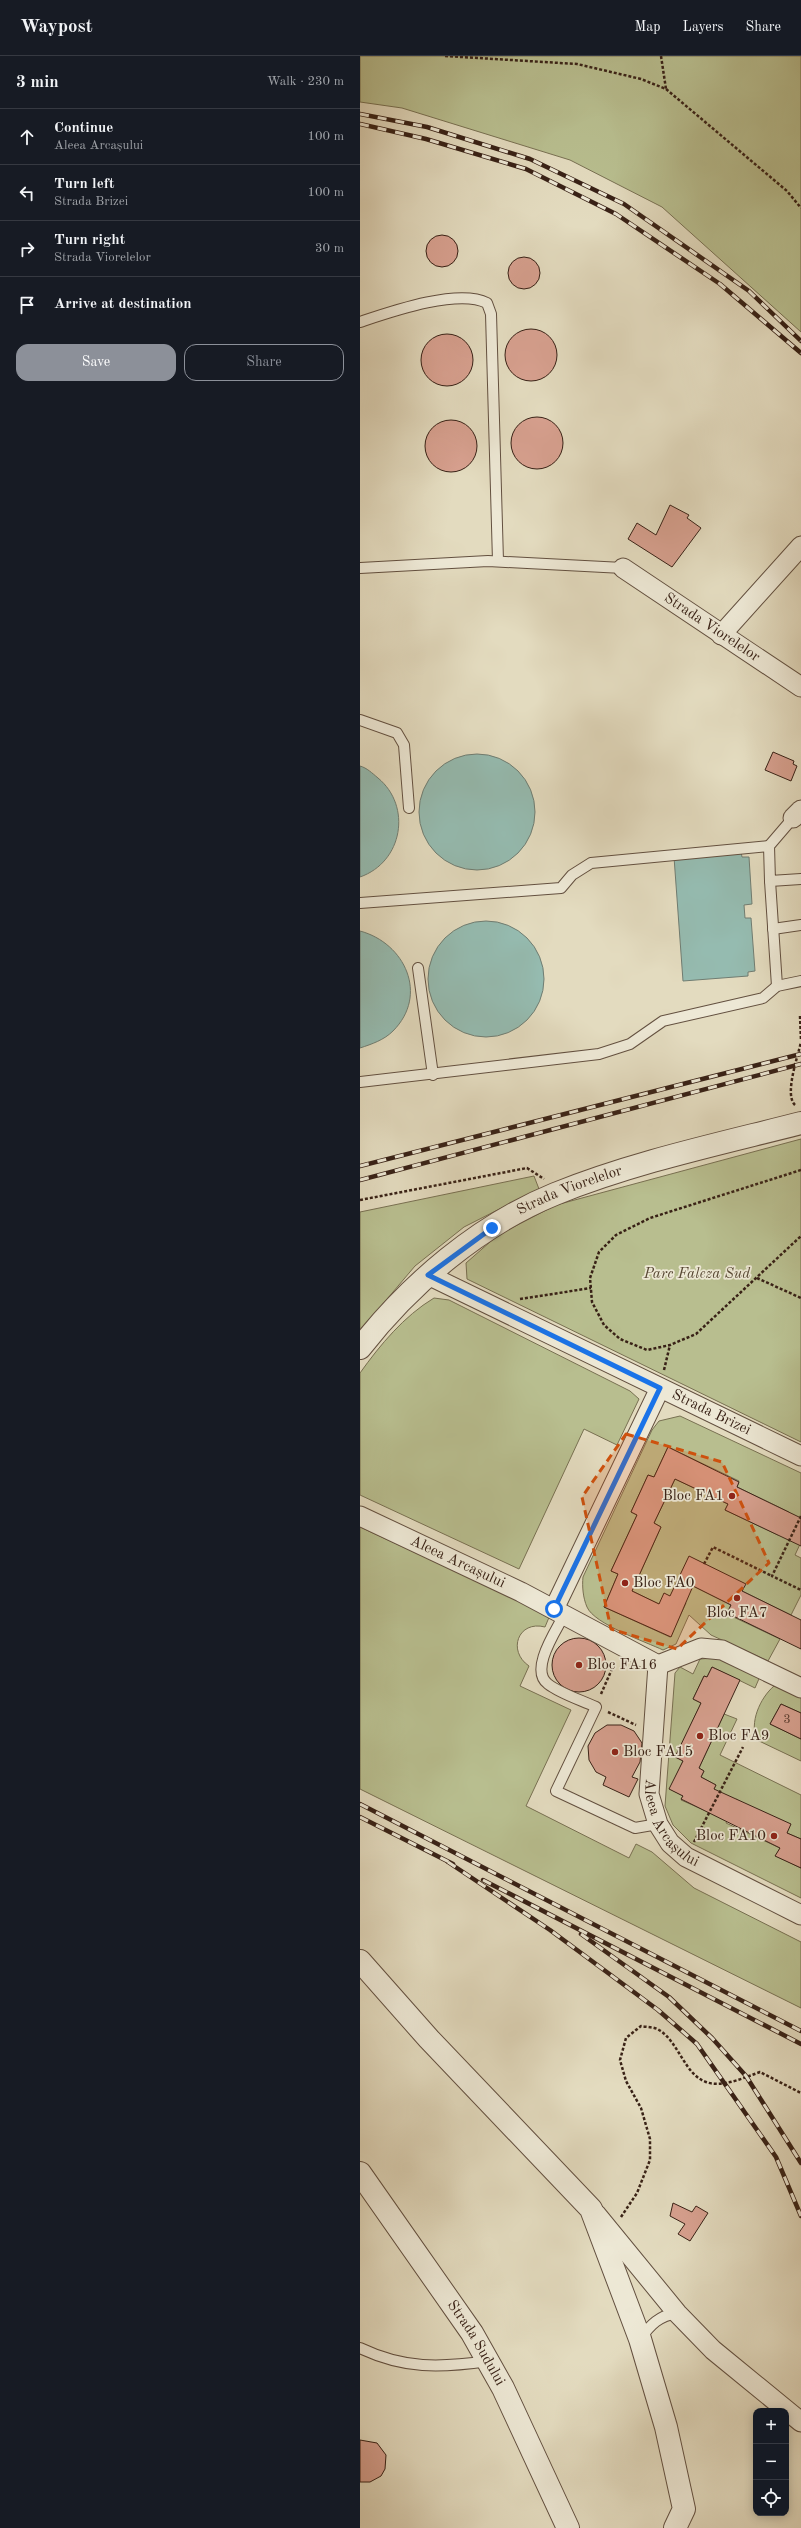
<!DOCTYPE html>
<meta charset="utf-8">
<style>
:root{--surface:#171b24;--page:#242831;--text:#f1f3f6;--muted:#9ea1a6;--line:#363941;--accent:#8c9099}
body{margin:0;font-family:"Old Standard TT",serif;background:var(--page);color:var(--text)}
.controls{position:absolute;right:12px;bottom:12px;display:grid;overflow:hidden;border-radius:8px;box-shadow:0 2px 10px #0003}
.controls button{width:36px;height:36px;display:grid;place-items:center;padding:0;border:0;border-bottom:1px solid var(--line);background:var(--surface);color:var(--text);font:20px sans-serif}
.stop{position:absolute;width:12px;height:12px;margin:-9px;border:3px solid #1a73e8;border-radius:50%;background:#fff}
.stop.end{background:#1a73e8;border-color:#fff;box-shadow:0 1px 4px #0008}
.list{margin:0;padding:0;list-style:none}
h2{display:flex;justify-content:space-between;align-items:center;height:52px;margin:0;padding:0 16px;font-size:17px}
h2 small{font-size:13px;font-weight:400;color:var(--muted)}
.list li{display:grid;grid-template-columns:26px 1fr auto;gap:12px;align-items:center;box-sizing:border-box;height:56px;padding:0 16px;border-top:1px solid var(--line)}
.list b{display:block;font-size:15px;white-space:nowrap}
.list p{margin:0;font-size:13px;white-space:nowrap;color:var(--muted)}
.list em{font-size:13px;font-style:normal;color:var(--muted)}
.actions{display:flex;gap:8px;padding:12px 16px}
.actions a{flex:1;padding:9px 0;border:1px solid var(--accent);border-radius:12px;text-align:center;font-size:14px;color:var(--accent)}
.actions .main{background:var(--accent);color:#fff}
.icon{flex:none;width:22px;height:22px;fill:none;stroke:currentColor;stroke-width:2;stroke-linecap:round;stroke-linejoin:round}
.map{position:relative;flex:none;width:441px;height:2472px;overflow:hidden}
header{display:flex;align-items:center;gap:24px;box-sizing:border-box;height:56px;padding:0 20px;background:var(--surface);border-bottom:1px solid var(--line)}
header strong{font-size:19px}
nav{display:flex;gap:22px;margin-inline-start:auto;font-size:14px}
main{display:flex}
aside{flex:1;background:var(--surface)}
.map>svg:first-child{display:block}
.green{fill:#b8be8f;stroke:#787052;fill-rule:evenodd}
.water{fill:#95bbb0;stroke:#707d72}
.building{fill:#d7a08f;stroke:#382116}
.lines{fill:none;stroke-linecap:round;stroke-linejoin:round}
.service-casing{stroke:#635040;stroke-width:12}
.minor-casing{stroke:#635040;stroke-width:21}
.tertiary-casing{stroke:#635040;stroke-width:24}
.path{stroke:#382116;stroke-width:2.5;stroke-dasharray:3 2;stroke-linecap:butt}
.service{stroke:#ede8d5;stroke-width:10}
.minor{stroke:#ede8d5;stroke-width:19}
.tertiary{stroke:#ede8d5;stroke-width:22}
.rail-casing{stroke:#382116;stroke-width:4.5}
.rail{stroke:#ede8d5;stroke-width:3;stroke-dasharray:9;stroke-linecap:butt}
.route{stroke:#1a73e8;stroke-width:5}
.marked{fill:#ce510e;fill-opacity:0.2;stroke:#ce510e;stroke-width:3;stroke-dasharray:8 5;stroke-linejoin:round}
.poi-dot{fill:#8f2418;stroke:#ede8d5;stroke-width:1.5}
.labels{text-anchor:middle;dominant-baseline:central;stroke-width:3.5;stroke-linejoin:round;paint-order:stroke}
.number-label{font-size:13px;fill:#604134}
.street-label{font-size:15px;fill:#382116;stroke:#ede8d5}
.park-label{font-size:15px;font-style:italic;fill:#584834;stroke:#ede8d5}
.poi-label{font-size:15px;fill:#382116;stroke:#ede8d5;text-anchor:start}
</style>
<header>
<strong>Waypost</strong>
<nav><a>Map</a><a>Layers</a><a>Share</a></nav>
</header>
<main>
<aside>
<h2>3 min<small>Walk · 230 m</small></h2>
<ul class="list">
<li><svg class="icon" aria-label="ahead" viewBox="0 0 24 24"><path d="M12 20V5M6 11l6-6 6 6"/></svg><div><b>Continue</b><p>Aleea Arcașului</p></div><em>100 m</em></li>
<li><svg class="icon" aria-label="left" viewBox="0 0 24 24"><path d="M17 20v-9H6M10 6l-5 5 5 5"/></svg><div><b>Turn left</b><p>Strada Brizei</p></div><em>100 m</em></li>
<li><svg class="icon" aria-label="right" viewBox="0 0 24 24"><path d="M7 20v-9h11M14 6l5 5-5 5"/></svg><div><b>Turn right</b><p>Strada Viorelelor</p></div><em>30 m</em></li>
<li><svg class="icon" aria-label="arrive" viewBox="0 0 24 24"><path d="M6 21V4h12l-3 4 3 4H6"/></svg><div><b>Arrive at destination</b></div></li>
</ul>
<div class="actions"><a class="main">Save</a><a>Share</a></div>
</aside>
<div class="map">
<svg width="441" height="2472" viewBox="0 0 441 2472">
<rect width="100%" height="100%" fill="#e3dbbf"/>
<filter id="stains"><feTurbulence type="fractalNoise" baseFrequency=".005" numOctaves="4"/><feColorMatrix values="0 0 0 0 .2 0 0 0 0 .09 0 0 0 0 .02 0 0 0 .5 -.17"/></filter>
<radialGradient id="worn" r=".72"><stop offset=".6" stop-color="#630" stop-opacity="0"/><stop offset="1" stop-color="#630" stop-opacity=".3"/></radialGradient>
<g class="green">
<path d="M0,0H441V276L302,151L210,104L42,52L0,46Z"/>
<path d="M441,1083V1386L107,1223L106,1207L138,1179L196,1149Z"/>
<path d="M174,1120L179,1133L104,1171L55,1210L0,1275V1156Z"/>
<path d="M74,1242L89,1244L270,1335L279,1343L257,1389L224,1373L159,1513L0,1439V1317C20,1289 44,1260 74,1242Z"/>
<path d="M320,1360L441,1417V1486L435,1499L441,1502V1539L431,1559L382,1535L385,1528L329,1501L319,1523L371,1549L367,1558L420,1583L408,1605L351,1579L329,1559L316,1588L303,1594C286,1586 234,1568 227,1551C223,1542 222,1530 223,1521L292,1374L299,1365ZM308,1391L379,1425L377,1431L429,1456L418,1479L365,1454L368,1448L315,1423L294,1467L301,1471L272,1535L299,1548L326,1547L310,1581L244,1551L258,1518L251,1515L277,1459L271,1456L288,1419L294,1421Z"/>
<path d="M0,1471L190,1559L185,1571C158,1564 147,1595 169,1610L160,1630L211,1654L166,1750L269,1802L276,1788L292,1796L334,1832L441,1886V1952L0,1733Z"/>
<path d="M355,1602L374,1604L401,1618L395,1632L352,1611L347,1621L344,1620L333,1643L341,1647L316,1701L323,1705L310,1733L323,1740L321,1744L344,1754L356,1729L341,1721L344,1715L339,1712L364,1658L377,1663L360,1699L441,1739V1783L427,1777L376,1743L366,1767L420,1792L416,1800L441,1812V1842L331,1787L313,1769L305,1750L315,1617L320,1611L333,1618L340,1603Z"/>
<path d="M414,1630H422L441,1640V1657L421,1648L410,1668L441,1683V1705L397,1684C389,1667 400,1642 414,1630Z"/>
</g>
<g class="water">
<circle cx="117" cy="756" r="58"/>
<path d="M0,710C7,712 12,717 18,722C52,750 43,806 0,821Z"/>
<path d="M381,796L382,801H389L392,848L384,849L385,862H391L395,915L388,916V920L323,925L314,801Z"/>
<circle cx="126" cy="923" r="58"/>
<path d="M0,875C45,887 69,939 33,975C24,984 12,988 0,992Z"/>
</g>
<g class="building">
<circle cx="82" cy="195" r="16"/>
<circle cx="164" cy="217" r="16"/>
<circle cx="171" cy="299" r="26"/>
<circle cx="87" cy="304" r="26"/>
<circle cx="177" cy="387" r="26"/>
<circle cx="91" cy="390" r="26"/>
<path d="M310,449L329,459L327,462L341,472L312,511L268,483L277,467L296,479Z"/>
<path d="M413,696L434,705L433,708L437,710L431,725L405,714Z"/>
<path d="M308,1391L379,1426L377,1431L441,1462V1490L365,1454L368,1448L315,1423L294,1467L301,1471L272,1535L299,1548L304,1537L310,1540L329,1500L386,1528L382,1535L441,1564V1593L367,1557L371,1549L333,1530L311,1581L244,1551L258,1518L251,1515L277,1459L271,1456L288,1419L294,1421Z"/>
<circle cx="219" cy="1609" r="27"/>
<path d="M352,1611L380,1624L339,1712L344,1715L341,1721L356,1729L354,1733L431,1768L427,1777L441,1783V1812L415,1800L420,1792L321,1743L323,1740L309,1733L323,1705L315,1701L341,1647L333,1643L344,1620L347,1621Z"/>
<path d="M421,1648L441,1657V1683L410,1668Z"/>
<path d="M247,1669H261L274,1675L282,1687L280,1706L272,1721L278,1723L269,1741L243,1729L246,1721L236,1716L229,1704L228,1690L235,1677Z"/>
<path d="M313,2147L332,2156L336,2150L348,2157L330,2185L318,2178L325,2168L310,2160Z"/>
<path d="M0,2384L17,2387L26,2399L25,2413L21,2420L10,2426H0Z"/>
</g>
<g class="lines">
<defs>
<g id="service">
<path d="M0,266C30,256 98,232 127,247L131,258L138,505"/>
<path d="M0,512L128,505L263,512"/>
<path d="M0,664L37,677L44,689L49,752"/>
<path d="M433,762L409,790L410,825L441,823"/>
<path d="M410,825L417,930"/>
<path d="M0,847L201,832L212,819L231,807L409,790"/>
<path d="M413,873L441,869"/>
<path d="M58,912L73,1019"/>
<path d="M0,1026L239,998L270,988L303,965L403,942L417,930L441,925"/>
<path d="M204,1559C196,1575 169,1614 188,1628C201,1638 221,1644 236,1651L196,1735L275,1772L298,1768"/>
<path d="M280,2283C291,2268 299,2260 317,2257"/>
<path d="M0,2292C44,2313 80,2312 128,2305"/>
</g>
<g id="minor">
<path id="s1" d="M263,512L441,631"/>
<path d="M361,579L441,490"/>
<path d="M433,762L441,754"/>
<path id="s2" d="M68,1219L441,1400"/>
<path id="s3" d="M0,1460L161,1536L298,1609"/>
<path d="M194,1553L300,1332"/>
<path id="s4" d="M298,1609L289,1738L298,1768L310,1787L326,1801L441,1859"/>
<path d="M298,1609L341,1592L362,1594L441,1632"/>
<path d="M236,2158L317,2257L353,2294L441,2366"/>
</g>
<g id="tertiary">
<path id="s5" d="M0,1292C50,1228 119,1169 195,1138C274,1106 359,1088 441,1067"/>
<path d="M0,1905L69,1983L231,2153L280,2283L306,2371L324,2453L315,2472"/>
<path id="s6" d="M0,2117L112,2277L143,2332L208,2472"/>
</g>
</defs>
<use href="#service" class="service-casing"/>
<use href="#minor" class="minor-casing"/>
<use href="#tertiary" class="tertiary-casing"/>
<g class="path">
<path d="M85,0L217,8L281,23L306,33L427,135L441,152"/>
<path d="M301,0L306,33"/>
<path d="M440,960L441,985"/>
<path d="M435,1049C424,1039 438,1000 441,986"/>
<path d="M441,1114L290,1162L256,1179L239,1196L230,1222L232,1246L244,1269L260,1283L287,1294L310,1289L336,1278L441,1180"/>
<path d="M0,1144L167,1112L184,1123"/>
<path d="M397,1222L441,1242"/>
<path d="M160,1243L231,1232"/>
<path d="M304,1314L310,1289"/>
<path d="M441,1460L412,1520L441,1534"/>
<path d="M344,1508L353,1491L412,1520"/>
<path d="M241,1638L255,1606"/>
<path d="M248,1656L276,1669"/>
<path d="M334,1786L383,1691"/>
<path d="M261,2161L277,2137L290,2104V2083L281,2052L266,2025L260,2004L266,1982L281,1970C286,1971 295,1971 299,1974C319,1986 324,2018 346,2026C362,2032 386,2021 400,2016L441,2037"/>
</g>
<use href="#service" class="service"/>
<use href="#minor" class="minor"/>
<use href="#tertiary" class="tertiary"/>
<defs>
<g id="rail">
<path d="M0,58L67,71L170,103L264,148L389,235L441,285"/>
<path d="M0,68L66,83L166,113L256,158L360,228L441,297"/>
<path d="M0,1110L441,998"/>
<path d="M0,1124L441,1008"/>
<path d="M0,1748L441,1975"/>
<path d="M0,1761L93,1808"/>
<path d="M88,1806L190,1874L298,1954L337,1988L416,2101L441,2160"/>
<path d="M123,1824L441,1988"/>
<path d="M221,1878L309,1941L352,1982L386,2020L441,2107"/>
</g>
</defs>
<use href="#rail" class="rail-casing"/>
<use href="#rail" class="rail"/>
</g>
<g class="lines">
<path class="route" d="M132,1172L68,1219L300,1332L194,1553"/>
</g>
<path class="marked" d="M266,1378L362,1406L409,1507L317,1593L251,1573L222,1441Z"/>
<g class="poi-dot">
<circle cx="372" cy="1440" r="4"/>
<circle cx="265" cy="1527" r="4"/>
<circle cx="377" cy="1542" r="4"/>
<circle cx="219" cy="1609" r="4"/>
<circle cx="340" cy="1680" r="4"/>
<circle cx="255" cy="1696" r="4"/>
<circle cx="414" cy="1780" r="4"/>
</g>
<g class="labels">
<g class="number-label">
<text x="427" y="1663">3</text>
</g>
<g class="street-label">
<text stroke="none"><textPath href="#s1" startOffset="107">Strada Viorelelor</textPath></text>
<text stroke="none"><textPath href="#s5" startOffset="266">Strada Viorelelor</textPath></text>
<text stroke="none"><textPath href="#s2" startOffset="315">Strada Brizei</textPath></text>
<text stroke="none"><textPath href="#s3" startOffset="108">Aleea Arcașului</textPath></text>
<text stroke="none"><textPath href="#s4" startOffset="166">Aleea Arcașului</textPath></text>
<text stroke="none"><textPath href="#s6" startOffset="206">Strada Sudului</textPath></text>
</g>
<g class="park-label">
<text x="337" y="1218">Parc Faleza Sud</text>
</g>
<g class="poi-label">
<text x="364" y="1440" text-anchor="end">Bloc FA1</text>
<text x="273" y="1527">Bloc FA0</text>
<text x="377" y="1557" text-anchor="middle">Bloc FA7</text>
<text x="227" y="1609">Bloc FA16</text>
<text x="348" y="1680">Bloc FA9</text>
<text x="263" y="1696">Bloc FA15</text>
<text x="406" y="1780" text-anchor="end">Bloc FA10</text>
</g>
</g>
<rect width="100%" height="100%" filter="url(#stains)"/>
<rect width="100%" height="100%" fill="url(#worn)"/>
</svg>
<div class="controls">
<button>+</button>
<button>−</button>
<button><svg class="icon" aria-label="locate" viewBox="0 0 24 24"><circle cx="12" cy="12" r="6"/><path d="M12 2v4M12 18v4M2 12h4M18 12h4"/></svg></button>
</div>
<div class="stop" style="left:194px;top:1553px"></div>
<div class="stop end" style="left:132px;top:1172px"></div>
</div>
</main>
